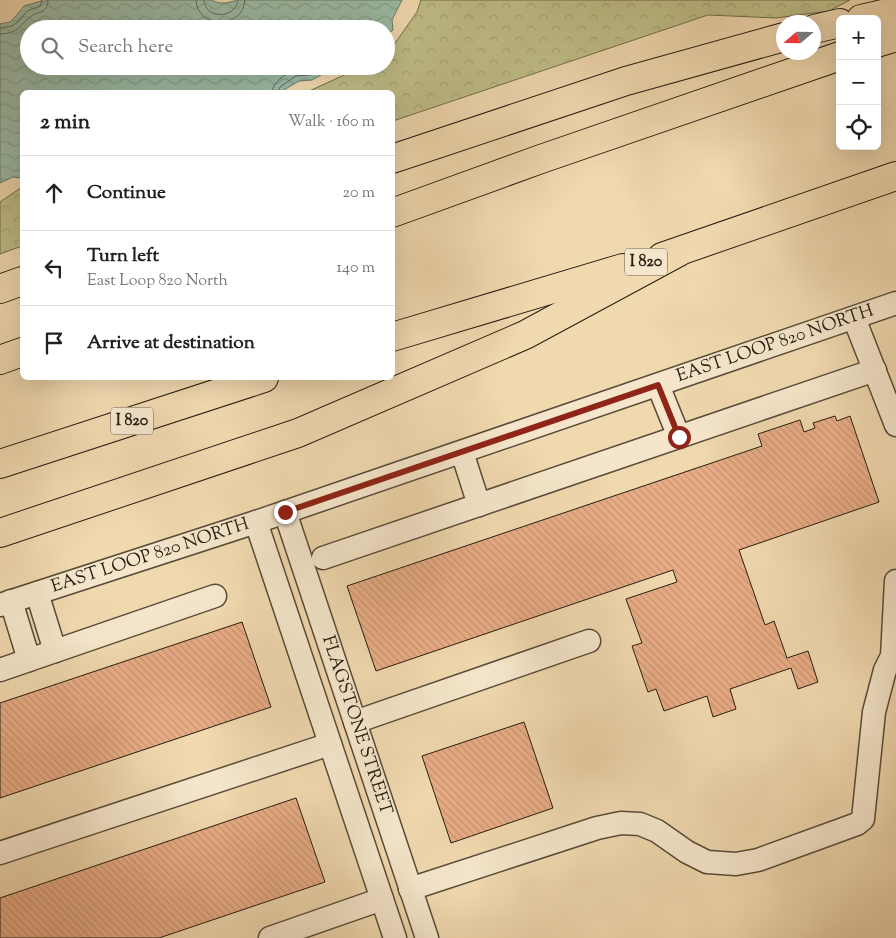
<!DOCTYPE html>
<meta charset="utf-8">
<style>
:root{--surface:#fff;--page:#f2f2f2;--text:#202124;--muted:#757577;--line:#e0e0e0}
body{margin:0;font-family:"Sorts Mill Goudy",serif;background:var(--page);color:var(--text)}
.controls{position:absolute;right:15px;top:15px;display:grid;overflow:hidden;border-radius:8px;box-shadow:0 5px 20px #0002}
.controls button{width:45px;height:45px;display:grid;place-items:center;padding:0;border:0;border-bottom:1px solid var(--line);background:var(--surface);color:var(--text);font:25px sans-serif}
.compass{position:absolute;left:776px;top:15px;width:45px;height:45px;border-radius:50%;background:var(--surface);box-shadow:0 5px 20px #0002;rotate:250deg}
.stop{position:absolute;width:15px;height:15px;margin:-11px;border:4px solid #8f2418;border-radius:50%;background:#fff}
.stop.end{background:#8f2418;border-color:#fff;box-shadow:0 1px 5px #0008}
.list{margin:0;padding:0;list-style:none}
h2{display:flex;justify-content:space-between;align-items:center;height:65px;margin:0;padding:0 20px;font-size:21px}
h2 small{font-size:16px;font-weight:400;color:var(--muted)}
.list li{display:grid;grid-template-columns:32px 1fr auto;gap:15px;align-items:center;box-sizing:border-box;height:75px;padding:0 20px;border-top:1px solid var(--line)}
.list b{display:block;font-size:19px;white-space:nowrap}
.list p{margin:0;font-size:16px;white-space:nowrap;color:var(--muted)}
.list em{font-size:16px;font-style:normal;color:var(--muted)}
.icon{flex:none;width:28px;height:28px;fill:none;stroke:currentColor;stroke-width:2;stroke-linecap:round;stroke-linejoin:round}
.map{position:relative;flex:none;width:896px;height:938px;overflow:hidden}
.search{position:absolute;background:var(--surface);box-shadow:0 5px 20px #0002;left:20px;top:20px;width:375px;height:55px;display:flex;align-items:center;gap:12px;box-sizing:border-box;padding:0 18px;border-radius:28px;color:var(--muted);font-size:19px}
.panel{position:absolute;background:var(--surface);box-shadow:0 5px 20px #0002;left:20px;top:90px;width:375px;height:290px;border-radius:8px}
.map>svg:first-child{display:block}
.forest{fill:url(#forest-crowns);stroke:#726d4c}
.water{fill:url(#water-waves);stroke:#6c7c6b}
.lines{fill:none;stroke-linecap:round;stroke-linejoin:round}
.shore{stroke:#606c5c;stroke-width:1}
.building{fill:url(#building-back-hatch);stroke:#261d12}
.minor-casing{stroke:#584c39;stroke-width:25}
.highway-casing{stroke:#261d12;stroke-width:30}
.minor{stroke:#f5e6cb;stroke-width:22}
.highway{stroke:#f0d8af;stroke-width:28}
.route{stroke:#8f2418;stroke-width:6}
.labels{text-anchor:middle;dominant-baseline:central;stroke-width:4;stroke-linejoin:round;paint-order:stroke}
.shield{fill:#f5e6cb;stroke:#64594a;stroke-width:1}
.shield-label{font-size:16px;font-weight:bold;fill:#261d12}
.street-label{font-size:18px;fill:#261d12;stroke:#f5e6cb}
</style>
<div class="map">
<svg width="896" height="938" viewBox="0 0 896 938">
<defs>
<pattern id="forest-crowns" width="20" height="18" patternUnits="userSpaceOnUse" patternTransform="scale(1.25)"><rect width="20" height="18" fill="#bfbd87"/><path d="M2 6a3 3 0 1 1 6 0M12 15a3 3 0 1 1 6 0" fill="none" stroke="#a4a274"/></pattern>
<pattern id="water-waves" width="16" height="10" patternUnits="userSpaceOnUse" patternTransform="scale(1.25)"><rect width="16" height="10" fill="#9bbba6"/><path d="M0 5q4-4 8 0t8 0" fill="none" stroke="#85a08e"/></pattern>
<pattern id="building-back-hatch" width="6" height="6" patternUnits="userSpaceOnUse" patternTransform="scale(1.25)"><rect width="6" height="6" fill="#e9ad86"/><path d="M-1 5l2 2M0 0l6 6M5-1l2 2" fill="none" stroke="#c89473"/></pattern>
</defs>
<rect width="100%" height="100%" fill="#f0d8af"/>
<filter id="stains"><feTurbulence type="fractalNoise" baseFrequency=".004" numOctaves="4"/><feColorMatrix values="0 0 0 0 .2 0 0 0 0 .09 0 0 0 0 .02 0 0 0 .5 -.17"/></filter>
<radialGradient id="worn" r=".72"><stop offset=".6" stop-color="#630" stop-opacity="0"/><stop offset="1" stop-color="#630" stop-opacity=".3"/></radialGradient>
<g class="forest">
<path d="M421,0H850L829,11L776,18L708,15L393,121L392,92H307L364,66H386V56L417,12Z"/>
<path d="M22,187V246L0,254V202Z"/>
</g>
<path class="water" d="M47,0H212C219,5 229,3 237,0H402L392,20L393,30L386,35V29H29V66H337L312,80L299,81L282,91L269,92H22V178L13,177L0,183V24L10,22L15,17L24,6L41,1H46Z"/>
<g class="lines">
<g class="shore">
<path d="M196,0C197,30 244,29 245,0"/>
<path d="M204,0C205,20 236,19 238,0"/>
<path d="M0,28L12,26L19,21L27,11L40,6L42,0"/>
<path d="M0,34C19,33 17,28 30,17C38,10 48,15 48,0"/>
<path d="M272,92C273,82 285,74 294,70C301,68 307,70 314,66"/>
<path d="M278,92L280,87L296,76L310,75L327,66"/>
</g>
</g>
<g class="building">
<path d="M835,416L837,421L850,416L879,502L739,550L765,625L774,621L787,658L808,651L818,682L798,689L791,668L730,689L736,709L713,717L707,696L664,711L656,689L648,692L632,646L642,643L626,599L677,582L673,570L376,671L347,586L762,446L758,434L800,420L804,432L815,428L813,423Z"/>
<path d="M242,622L271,707L0,798V703Z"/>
<path d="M524,722L553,808L451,843L422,756Z"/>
<path d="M296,798L325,882L159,938H0V898Z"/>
</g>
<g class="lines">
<defs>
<g id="minor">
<path d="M854,318L896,425"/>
<path d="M658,385L679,437"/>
<path d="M462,452L479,505"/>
<path id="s1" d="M285,512L427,938"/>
<path d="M256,522L395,938"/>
<path d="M323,558L875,370"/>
<path d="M37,593L55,651"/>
<path d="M11,601L29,660"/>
<path id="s2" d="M0,605L256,522L896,303"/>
<path d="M0,670L215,596"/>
<path d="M355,722L589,641"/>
<path d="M0,853L330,744"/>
<path d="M410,889L597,828L621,823L640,824L657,831L687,852L707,862L736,864L758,860L857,824L863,819L874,712L885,670L892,656L896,581"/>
<path d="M270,938L382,899"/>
</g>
<g id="highway">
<path d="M861,19L896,11"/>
<path d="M814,29L840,23"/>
<path d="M877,43L896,37"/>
<path d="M392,159L626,81L784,37"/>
<path d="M392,213L541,159L840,56"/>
<path d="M662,257L896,176"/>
<path d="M0,289L22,281"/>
<path d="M392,337L623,268"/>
<path d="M0,360L22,352"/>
<path d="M0,464L264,378"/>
<path d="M0,533L298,433L525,335L679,252"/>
</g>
</defs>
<use href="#minor" class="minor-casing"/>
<use href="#highway" class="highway-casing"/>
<use href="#minor" class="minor"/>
<use href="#highway" class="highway"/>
</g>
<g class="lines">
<path class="route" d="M285,512L658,385L679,437"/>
</g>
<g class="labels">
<g class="shield">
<rect x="625" y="248.5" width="42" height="27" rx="4"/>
<rect x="111" y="407.5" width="42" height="27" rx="4"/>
</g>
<g class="shield-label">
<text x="646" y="262">I 820</text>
<text x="132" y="421">I 820</text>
</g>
<g class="street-label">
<text stroke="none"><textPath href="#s2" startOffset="818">EAST LOOP 820 NORTH</textPath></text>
<text stroke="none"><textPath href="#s2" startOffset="158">EAST LOOP 820 NORTH</textPath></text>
<text stroke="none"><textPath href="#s1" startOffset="225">FLAGSTONE STREET</textPath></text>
</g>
</g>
<rect width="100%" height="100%" filter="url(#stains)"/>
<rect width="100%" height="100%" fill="url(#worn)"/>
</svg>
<div class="controls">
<button>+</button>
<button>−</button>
<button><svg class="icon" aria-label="locate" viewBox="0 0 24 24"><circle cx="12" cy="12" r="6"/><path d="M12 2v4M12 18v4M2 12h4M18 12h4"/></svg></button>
</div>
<svg class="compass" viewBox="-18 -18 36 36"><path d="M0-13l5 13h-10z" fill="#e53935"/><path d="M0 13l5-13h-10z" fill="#757577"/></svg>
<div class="stop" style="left:679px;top:437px"></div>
<div class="stop end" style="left:285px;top:512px"></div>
<div class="search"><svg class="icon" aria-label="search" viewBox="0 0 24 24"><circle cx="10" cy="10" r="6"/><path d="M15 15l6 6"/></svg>Search here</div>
<section class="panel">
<h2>2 min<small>Walk · 160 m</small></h2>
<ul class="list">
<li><svg class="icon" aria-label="ahead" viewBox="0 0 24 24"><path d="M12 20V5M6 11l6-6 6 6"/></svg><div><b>Continue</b></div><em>20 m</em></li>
<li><svg class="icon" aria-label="left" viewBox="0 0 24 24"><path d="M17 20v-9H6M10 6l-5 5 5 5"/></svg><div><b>Turn left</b><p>East Loop 820 North</p></div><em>140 m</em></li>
<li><svg class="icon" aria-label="arrive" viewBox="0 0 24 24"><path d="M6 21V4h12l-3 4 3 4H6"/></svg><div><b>Arrive at destination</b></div></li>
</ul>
</section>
</div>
